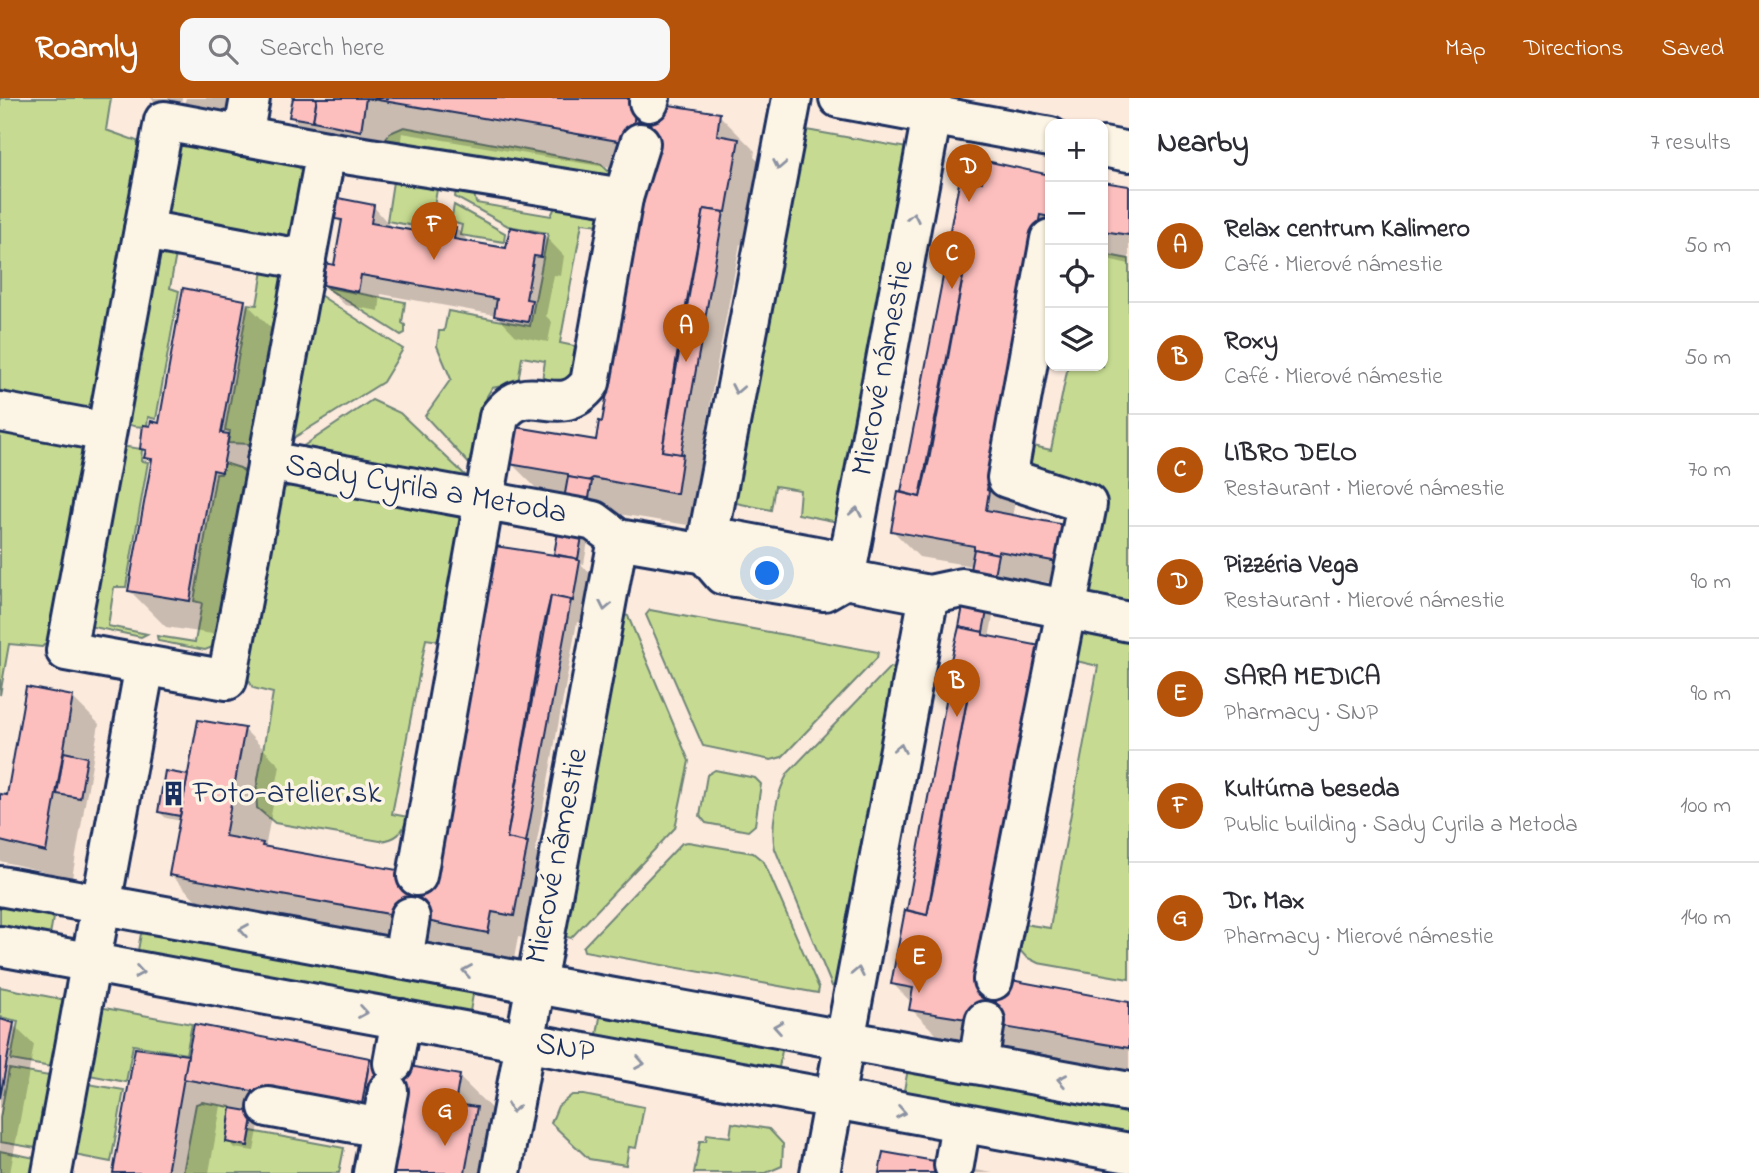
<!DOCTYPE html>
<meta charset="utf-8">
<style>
:root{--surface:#fff;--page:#f7f7f7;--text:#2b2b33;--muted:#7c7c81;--line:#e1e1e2;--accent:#b45309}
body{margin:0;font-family:"Indie Flower",sans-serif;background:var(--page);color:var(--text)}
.controls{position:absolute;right:21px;top:21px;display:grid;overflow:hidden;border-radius:14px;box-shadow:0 2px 5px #0004}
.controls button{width:63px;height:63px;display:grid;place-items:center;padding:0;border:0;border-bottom:2px solid var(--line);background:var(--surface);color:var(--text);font:35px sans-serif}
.you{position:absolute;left:768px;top:476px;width:24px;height:24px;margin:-18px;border:5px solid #fff;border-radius:50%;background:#1a73e8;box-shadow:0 0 0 10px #1a73e833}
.badge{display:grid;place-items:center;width:46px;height:46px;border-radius:50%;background:var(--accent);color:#fff;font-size:23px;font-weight:700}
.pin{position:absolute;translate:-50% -58px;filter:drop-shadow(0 2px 4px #0008)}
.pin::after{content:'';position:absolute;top:37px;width:24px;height:21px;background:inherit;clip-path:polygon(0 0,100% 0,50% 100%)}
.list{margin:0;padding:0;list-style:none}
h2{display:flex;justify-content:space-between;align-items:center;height:91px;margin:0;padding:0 28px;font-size:30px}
h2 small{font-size:23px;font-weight:400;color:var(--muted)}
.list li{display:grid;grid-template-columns:46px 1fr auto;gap:21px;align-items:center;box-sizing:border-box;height:112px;padding:0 28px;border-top:2px solid var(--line)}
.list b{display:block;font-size:26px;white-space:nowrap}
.list p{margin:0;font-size:23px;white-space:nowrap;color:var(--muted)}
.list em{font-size:23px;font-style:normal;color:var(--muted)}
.icon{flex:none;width:38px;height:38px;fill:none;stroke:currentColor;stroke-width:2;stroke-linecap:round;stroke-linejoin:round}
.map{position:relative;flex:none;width:1129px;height:1075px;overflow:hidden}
header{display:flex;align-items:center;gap:42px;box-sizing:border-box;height:98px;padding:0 35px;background:var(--accent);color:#fff}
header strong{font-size:33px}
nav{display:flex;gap:38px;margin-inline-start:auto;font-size:24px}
.search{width:490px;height:63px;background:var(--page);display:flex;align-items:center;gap:18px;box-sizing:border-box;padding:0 24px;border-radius:14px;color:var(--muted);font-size:26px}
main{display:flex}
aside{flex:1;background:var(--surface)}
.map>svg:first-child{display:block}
.green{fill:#c6db91;stroke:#708578;stroke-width:2}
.shadow{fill:#0003}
.building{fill:#fcbfbe;stroke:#1b2f5e;stroke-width:2}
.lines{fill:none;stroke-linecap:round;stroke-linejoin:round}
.minor-casing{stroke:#1b2f5e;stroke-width:44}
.minor{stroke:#fcf5e5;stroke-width:38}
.oneway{stroke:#8c92a2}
.labels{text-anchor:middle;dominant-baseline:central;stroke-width:7;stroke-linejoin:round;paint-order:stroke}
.street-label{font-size:32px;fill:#1b2f5e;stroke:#fcf5e5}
.poi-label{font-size:32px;fill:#1b2f5e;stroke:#fcf5e5;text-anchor:start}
</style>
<header>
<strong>Roamly</strong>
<div class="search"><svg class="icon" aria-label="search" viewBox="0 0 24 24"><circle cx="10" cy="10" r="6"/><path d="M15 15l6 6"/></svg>Search here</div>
<nav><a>Map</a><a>Directions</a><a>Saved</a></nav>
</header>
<main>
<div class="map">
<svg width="1129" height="1075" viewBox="0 0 1129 1075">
<rect width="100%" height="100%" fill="#fceadd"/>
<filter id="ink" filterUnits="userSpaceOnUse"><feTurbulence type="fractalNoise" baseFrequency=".0143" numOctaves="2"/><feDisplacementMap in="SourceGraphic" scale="14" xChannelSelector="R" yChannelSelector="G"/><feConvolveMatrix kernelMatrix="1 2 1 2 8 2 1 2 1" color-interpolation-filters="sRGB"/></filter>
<g filter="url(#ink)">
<g class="green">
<path d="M0,0H111L106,32L137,43L141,54L94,303L85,310L0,296Z"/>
<path d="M404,29L601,66L610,75L608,82L381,46L390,35Z"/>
<path d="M801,31L907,50L838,424L798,416L800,392L775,388L771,412L731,404Z"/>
<path d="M186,44L296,64L306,80L295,145L163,126L174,50Z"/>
<path d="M394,77L439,81L432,119L423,117L420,129L387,123Z"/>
<path d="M457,85H472L476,105L551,118L559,100L602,113L600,127L582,125L560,245L579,249L575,275L565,286L541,289L545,263L522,259L518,285L492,290L487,298L473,370L425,318L451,281L437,248L439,233H444L448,213L530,228L548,135L508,128L455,99Z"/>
<path d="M454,107L505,135L504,144L460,137L462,127L451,124Z"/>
<path d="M168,145L280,166L285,169L288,182L260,333L251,346L228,345L230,333L225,332L248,206L257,207L264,167L177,150L170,190L179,193L156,321L148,319L147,328C139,329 129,330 122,320L151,156L157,146Z"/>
<path d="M1103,156L1129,161V504L1089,496L1087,491L1098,410L1031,371L1028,365L1029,347L1051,352L1068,268H1103Z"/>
<path d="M325,189L405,204L402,225L405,227V235L401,237Z"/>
<path d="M315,194L403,251L383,284L295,339L292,336Z"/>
<path d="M372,302L400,315L465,377L461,380L304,352L302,349Z"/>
<path d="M0,332L77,347L83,356L50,541L42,549L9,546L0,597Z"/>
<path d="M127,349L142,351L141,363L148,364L126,489H114L108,528L147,536L141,539L89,528L118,352Z"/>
<path d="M224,365L240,370L247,376L220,546L205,552L158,543L157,538L195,544L202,505L194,503L216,376H221Z"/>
<path d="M292,387L459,418L461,428L440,543L426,541L392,716L408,719C402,736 397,741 380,743L275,725L257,710L256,693L273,595L253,590L247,579L280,392Z"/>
<path d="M650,512L878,554L877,560L782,659L771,662L703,648L646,517Z"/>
<path d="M622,516L628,518L689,663L675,730L571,840L563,838Z"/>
<path d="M1080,530L1129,539V881L1038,865L1026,859L1018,850L1023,826L1050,830L1098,568L1072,562Z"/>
<path d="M890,569L898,570L837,889L832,888L775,751C770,729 777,694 788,675Z"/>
<path d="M715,672L755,680L761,686L755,727L748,733L706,725L700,718L707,677Z"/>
<path d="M688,744L753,755L764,764L819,890L818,895L584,853L583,849L682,745Z"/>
<path d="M0,804L54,814L49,843L0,833Z"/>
<path d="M142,830L474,891L469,919L137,858Z"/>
<path d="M0,889L66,902L57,970L11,962L18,923L0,919Z"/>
<path d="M99,909L192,926L186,956L133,947L126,984L84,976Z"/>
<path d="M601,914L783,947L778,975L596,942Z"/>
<path d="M9,971L55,979L42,1051L0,1044V1020Z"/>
<path d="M908,971L1129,1010V1039L903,998Z"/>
<path d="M82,985L124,992L111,1064L69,1056Z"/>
<path d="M572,997H584L644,1009L636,1050L629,1049L626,1067L589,1061L551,1025L558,1008Z"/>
<path d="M202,1004L231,1009L226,1044L248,1048L251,1033L344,1050L339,1075H183L196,1006Z"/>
<path d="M732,1025L769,1031L783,1046L782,1068L766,1075H694L700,1043H706L707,1036L730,1039Z"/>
<path d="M0,1053L40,1061L37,1075H0Z"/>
</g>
<g class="shadow">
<path d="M151,0H182L181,6L184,7L186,0H239L234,28L176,25Z"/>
<path d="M295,0H627L719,17L755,53L754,59L774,79L762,150L740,146L713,288L700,375L719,394L713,431L606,414L594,409L584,466L580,465L606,492L599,528L577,524L535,754L554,772L540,844L518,839L514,861L442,846L439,855L207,813L171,777L181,723L166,720L159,714L189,679L244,631L280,668L265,751L413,779L559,459L556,456L565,404L547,401L511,365L597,344L604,326L647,76L402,35L397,68L318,45L291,19Z"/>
<path d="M988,65L1050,79V225L1012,419L1084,490L1001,477L989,540L1010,884L1129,904V980L1030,962L1018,951L938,938L911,911L912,905L893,886L913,815L909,812L958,533L966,534L972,468L919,459L892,432L907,397L903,393Z"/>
<path d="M1103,86L1129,91V166L1103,160Z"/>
<path d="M373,108L393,131L423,136L456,130L470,145L508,152L544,137L564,158L561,178L554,177L546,218L552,224L548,244L516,238L496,217L381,196L379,213L345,207L324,187L335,169L343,127L337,121Z"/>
<path d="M244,203L280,239L226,538L166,529L130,493L153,366L142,351Z"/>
<path d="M73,600L99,626L72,780L0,763V697L9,699Z"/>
<path d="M0,924L13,927L34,947L10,1075H0Z"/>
<path d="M187,959L369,961L459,979L496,1015L507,1075H391L401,1023L260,1022L254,1053L234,1050L228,1043L233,1011L221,1008L209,1075H115Z"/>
<path d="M884,1056L993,1075H881Z"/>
</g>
<g class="building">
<path d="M293,0H317L313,23L289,19Z"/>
<path d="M317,0H638L630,45L366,0L361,33L313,23Z"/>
<path d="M638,2L720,15L717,37L739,41L726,114L704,111L678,251L662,353L683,356L677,396L593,380L588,383L568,379V376L509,366L516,329L596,342L599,323L602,324L650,47L630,44Z"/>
<path d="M986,63L1050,77V119L1040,117L987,392L989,393L986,412L1065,427L1058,464L998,453V456L974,451V448L891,433L898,394L920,399L929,362L967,157L946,153L960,80L982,84Z"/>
<path d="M1103,84L1129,88V137L1103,133Z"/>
<path d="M338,100L374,107L371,125L421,134L424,123L447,127L456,129L454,141L506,150L510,129L544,136L541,159L534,158L526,201L532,202L528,224L494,218L497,201L361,177L358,194L323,187L326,165L334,167L342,122L335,121Z"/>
<path d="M704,111L724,114L681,356L662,353Z"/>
<path d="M948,153L967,157L920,399L901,394Z"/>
<path d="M183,190L245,202L221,335L229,336L222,374L213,372L190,503L128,493L152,361L144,360L146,352L140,351L143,327L150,328L151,323L159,325Z"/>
<path d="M568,379L592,383L578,461L554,456Z"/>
<path d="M495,448L574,460L580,463L573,503L551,498L542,535L507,740L528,744L514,818L492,814L488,835L406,819Z"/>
<path d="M974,451L998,456L983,534L959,529Z"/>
<path d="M551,498L571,502L526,744L521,743L507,740Z"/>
<path d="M959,529L983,534V537L1041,548L992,925L909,912L913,890L891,886L905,812L927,817L935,780L972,574L949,570Z"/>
<path d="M952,571L972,574L927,817L907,812Z"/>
<path d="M26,589L73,598L46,754L0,743V696L7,697Z"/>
<path d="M198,622L245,630L225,738L263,745L262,748L414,775L406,819L169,777Z"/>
<path d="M64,654L87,659L80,700L57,696Z"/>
<path d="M165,673L188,677L180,718L158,714Z"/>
<path d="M1000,880L1129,904V950L992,927Z"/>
<path d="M0,921L14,925L0,1000Z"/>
<path d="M194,926L370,960L361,1012L183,981Z"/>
<path d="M135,950L188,957L167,1075H113Z"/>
<path d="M370,961L460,977L455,1006L477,1009L465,1075H389L404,996L365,989Z"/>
<path d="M231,1010L254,1014L248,1048L226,1044Z"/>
<path d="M883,1054L969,1069L968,1075H879Z"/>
</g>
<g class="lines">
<defs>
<g id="minor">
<path d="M839,0L1050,39"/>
<path d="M649,4L650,0"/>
<path d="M164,23L326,53L227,582L66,553Z"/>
<path d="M243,38L250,0"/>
<path d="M1103,49L1129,54"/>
<path d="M326,53L623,100"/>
<path d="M144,132L306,162"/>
<path d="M0,314L106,334"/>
<path d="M267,363L585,421L594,423L618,441L705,456L731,442L827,460L845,481"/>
<path d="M705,456L792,0"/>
<path d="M705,456L723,477L824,493L845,481L929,497L962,490L1129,524"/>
<path d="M845,481L932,17"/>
<path d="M417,778L499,319C531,276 558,327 590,285L623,100L640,45"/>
<path d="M0,788L1129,994"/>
<path d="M0,848L1129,1055"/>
<path d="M403,861L410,819"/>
<path d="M993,882L1087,406L1007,380L1050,141"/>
<path d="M393,965L401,921"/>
<path d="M978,966L985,923"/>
<path d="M268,1009L381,1030"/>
<path d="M954,1067L961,1025"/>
<path d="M52,1075L145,567"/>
<path d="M373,1075L388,993"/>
<path d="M501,1075L618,441"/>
<path d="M820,1075L929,497"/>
</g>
</defs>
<use href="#minor" class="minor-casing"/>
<use href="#minor" class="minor"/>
</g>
<defs><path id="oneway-chevron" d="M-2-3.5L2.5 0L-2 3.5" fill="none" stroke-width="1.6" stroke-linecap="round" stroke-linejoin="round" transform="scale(1.75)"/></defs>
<g class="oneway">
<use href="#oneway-chevron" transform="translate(779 67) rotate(101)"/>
<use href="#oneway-chevron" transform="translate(913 119) rotate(-79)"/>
<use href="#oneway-chevron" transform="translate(737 291) rotate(101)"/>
<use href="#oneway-chevron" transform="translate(856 414) rotate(-79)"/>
<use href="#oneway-chevron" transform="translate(605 508) rotate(101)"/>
<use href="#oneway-chevron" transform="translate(900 650) rotate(-79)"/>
<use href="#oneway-chevron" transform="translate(244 832) rotate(-170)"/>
<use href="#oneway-chevron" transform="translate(467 873) rotate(-170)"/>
<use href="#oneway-chevron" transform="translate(139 874) rotate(10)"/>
<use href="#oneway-chevron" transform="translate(858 874) rotate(-79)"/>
<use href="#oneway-chevron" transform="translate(363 914) rotate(10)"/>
<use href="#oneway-chevron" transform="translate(778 929) rotate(-170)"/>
<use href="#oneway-chevron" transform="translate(640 965) rotate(10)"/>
<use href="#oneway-chevron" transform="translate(1062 982) rotate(-169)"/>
<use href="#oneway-chevron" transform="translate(513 1010) rotate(100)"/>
<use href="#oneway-chevron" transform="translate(901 1014) rotate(10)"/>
</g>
</g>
<defs>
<symbol id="building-bare" viewBox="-9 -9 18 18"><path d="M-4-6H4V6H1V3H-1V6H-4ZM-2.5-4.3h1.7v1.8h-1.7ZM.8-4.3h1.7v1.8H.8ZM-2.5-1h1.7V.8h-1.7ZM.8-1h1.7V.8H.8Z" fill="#1b2f5e" stroke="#fcf5e5" stroke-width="2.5" paint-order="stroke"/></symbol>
</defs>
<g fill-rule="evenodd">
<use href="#building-bare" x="156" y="678" width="35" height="35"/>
</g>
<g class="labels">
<g class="street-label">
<text transform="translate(884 270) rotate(-79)">Mierové námestie</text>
<text transform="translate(426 392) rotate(10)">Sady Cyrila a Metoda</text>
<text transform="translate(558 758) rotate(-79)">Mierové námestie</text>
<text transform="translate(565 951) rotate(10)">SNP</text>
</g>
<g class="poi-label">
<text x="193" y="696">Foto-atelier.sk</text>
</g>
</g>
</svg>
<div class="controls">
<button>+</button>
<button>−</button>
<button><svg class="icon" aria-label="locate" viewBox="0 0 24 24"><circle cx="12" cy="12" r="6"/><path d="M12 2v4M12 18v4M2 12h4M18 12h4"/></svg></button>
<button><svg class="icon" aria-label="layers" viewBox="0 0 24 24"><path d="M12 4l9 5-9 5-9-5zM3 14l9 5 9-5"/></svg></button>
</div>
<div class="you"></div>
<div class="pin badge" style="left:686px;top:264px">A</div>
<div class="pin badge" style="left:957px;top:619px">B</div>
<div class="pin badge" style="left:952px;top:191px">C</div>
<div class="pin badge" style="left:969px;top:104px">D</div>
<div class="pin badge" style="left:919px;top:895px">E</div>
<div class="pin badge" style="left:434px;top:162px">F</div>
<div class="pin badge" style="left:445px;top:1048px">G</div>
</div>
<aside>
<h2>Nearby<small>7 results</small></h2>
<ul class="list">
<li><span class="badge">A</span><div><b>Relax centrum Kalimero</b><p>Café · Mierové námestie</p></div><em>50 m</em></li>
<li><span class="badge">B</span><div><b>Roxy</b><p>Café · Mierové námestie</p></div><em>50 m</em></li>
<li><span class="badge">C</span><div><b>LIBRO DELO</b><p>Restaurant · Mierové námestie</p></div><em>70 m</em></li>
<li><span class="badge">D</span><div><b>Pizzéria Vega</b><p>Restaurant · Mierové námestie</p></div><em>90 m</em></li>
<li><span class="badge">E</span><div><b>SARA MEDICA</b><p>Pharmacy · SNP</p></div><em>90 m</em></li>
<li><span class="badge">F</span><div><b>Kultúrna beseda</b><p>Public building · Sady Cyrila a Metoda</p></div><em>100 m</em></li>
<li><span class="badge">G</span><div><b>Dr. Max</b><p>Pharmacy · Mierové námestie</p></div><em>140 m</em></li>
</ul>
</aside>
</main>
